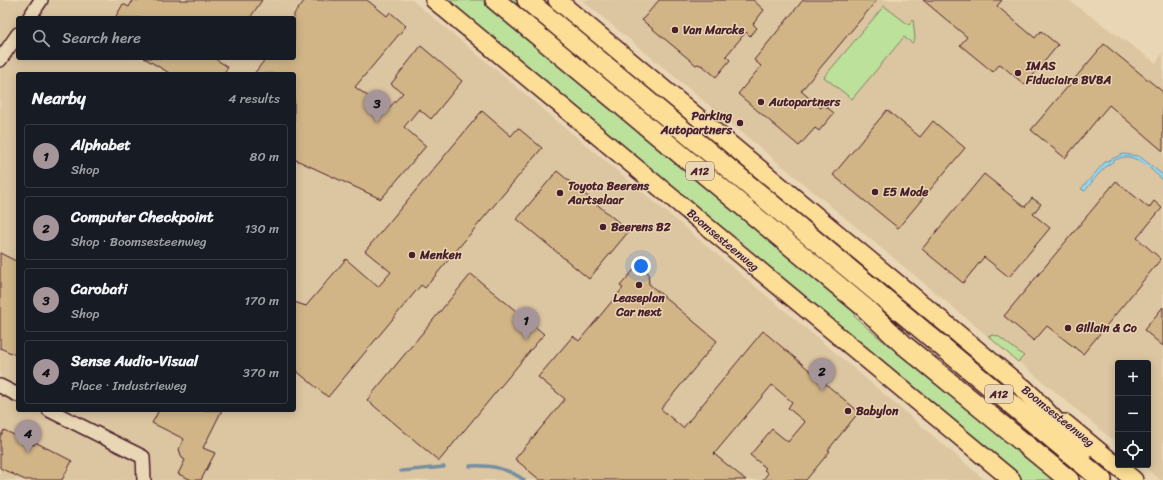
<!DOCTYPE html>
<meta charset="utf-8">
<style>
:root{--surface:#171b24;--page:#20242c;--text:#f1f3f6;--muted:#9ea1a6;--line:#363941;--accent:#a6949b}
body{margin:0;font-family:Sriracha,sans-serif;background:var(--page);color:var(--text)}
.controls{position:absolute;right:12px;bottom:12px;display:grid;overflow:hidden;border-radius:4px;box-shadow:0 2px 10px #0003}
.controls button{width:36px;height:36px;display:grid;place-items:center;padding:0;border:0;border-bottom:1px solid var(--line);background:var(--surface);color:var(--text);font:20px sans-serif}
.you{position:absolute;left:641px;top:266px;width:14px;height:14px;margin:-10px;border:3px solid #fff;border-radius:50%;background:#1a73e8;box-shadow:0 0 0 6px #1a73e833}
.badge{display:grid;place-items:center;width:26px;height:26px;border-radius:50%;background:var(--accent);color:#111;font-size:13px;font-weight:700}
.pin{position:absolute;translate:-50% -33px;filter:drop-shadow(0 1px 2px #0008)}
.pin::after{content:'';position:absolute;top:21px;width:14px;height:12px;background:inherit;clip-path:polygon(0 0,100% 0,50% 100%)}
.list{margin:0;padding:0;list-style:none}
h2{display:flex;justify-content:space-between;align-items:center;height:52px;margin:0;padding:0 16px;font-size:17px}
h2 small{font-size:13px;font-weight:400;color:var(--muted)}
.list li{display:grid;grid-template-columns:26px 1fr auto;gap:12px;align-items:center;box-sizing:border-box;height:64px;margin:0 8px 8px;padding:0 8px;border:1px solid var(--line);border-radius:4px}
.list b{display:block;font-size:15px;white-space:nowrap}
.list p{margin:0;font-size:13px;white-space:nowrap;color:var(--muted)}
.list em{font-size:13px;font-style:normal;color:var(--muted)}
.icon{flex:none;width:22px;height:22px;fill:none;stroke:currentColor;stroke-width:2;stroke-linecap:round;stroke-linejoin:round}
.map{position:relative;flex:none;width:1163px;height:480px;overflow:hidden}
.search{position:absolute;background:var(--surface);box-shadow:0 2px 10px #0003;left:16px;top:16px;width:280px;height:44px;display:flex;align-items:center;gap:10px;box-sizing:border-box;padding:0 14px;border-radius:4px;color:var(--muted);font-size:15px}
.panel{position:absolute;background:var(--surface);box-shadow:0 2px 10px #0003;left:16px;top:72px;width:280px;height:340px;border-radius:4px}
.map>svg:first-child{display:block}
.built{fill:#dcc5a1;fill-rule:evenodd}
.green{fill:#bce19b;stroke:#838063}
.water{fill:#91d9f2;stroke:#758fa2}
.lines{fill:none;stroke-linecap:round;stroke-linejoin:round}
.stream{stroke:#758fa2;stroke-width:3.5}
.building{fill:#d1b587;stroke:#4a1f2b}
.minor-casing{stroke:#4a1f2b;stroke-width:16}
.major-casing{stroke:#4a1f2b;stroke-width:20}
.highway-casing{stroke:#4a1f2b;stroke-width:22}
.minor{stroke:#e9d6b4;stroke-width:13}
.major{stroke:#fdde96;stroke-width:17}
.highway{stroke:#fdde96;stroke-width:19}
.poi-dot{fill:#4a1f2b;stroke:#e9d6b4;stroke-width:1.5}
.labels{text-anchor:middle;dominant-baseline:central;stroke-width:3;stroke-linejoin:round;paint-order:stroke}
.shield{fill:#e9d6b4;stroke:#7a5654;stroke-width:1}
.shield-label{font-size:11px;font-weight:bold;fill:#4a1f2b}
.poi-label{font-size:12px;font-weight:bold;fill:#4a1f2b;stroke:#e9d6b4;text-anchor:start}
.street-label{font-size:12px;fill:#4a1f2b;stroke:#e9d6b4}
</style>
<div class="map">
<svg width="1163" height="480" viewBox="0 0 1163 480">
<rect width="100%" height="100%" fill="#e9d6b4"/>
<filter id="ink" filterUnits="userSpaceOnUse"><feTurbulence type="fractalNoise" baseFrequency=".025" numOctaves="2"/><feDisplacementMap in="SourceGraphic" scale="8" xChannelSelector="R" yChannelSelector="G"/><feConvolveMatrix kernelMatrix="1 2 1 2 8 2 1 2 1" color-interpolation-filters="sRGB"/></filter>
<g filter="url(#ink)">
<g class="built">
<path d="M0,0H412L851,366L985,480H0ZM18,18H294V58H18ZM18,74H294V410H18Z"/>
<path d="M582,0H1068L1156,63L1163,52V480H1160L1143,465H1148V363H1118V444Z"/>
</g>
<g class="green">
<path d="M444,0H482L857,309L854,316L871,331L1053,480H1021Z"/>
<path d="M506,0H516L863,288L902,329Z"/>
<path d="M536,0H544L1054,425L1052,428Z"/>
<path d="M884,6L909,25L913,19L915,39L912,43L904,37L852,99L824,77Z"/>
<path d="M993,335L998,336L1024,356L1018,362L988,336Z"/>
</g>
<path class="water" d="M1123,154L1139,156L1163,175V180C1154,172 1144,162 1133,158C1114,151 1095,178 1085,191L1081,189L1105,162Z"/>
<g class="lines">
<g class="stream">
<path d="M470,466C491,465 507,468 524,480"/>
<path d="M401,471L444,467"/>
</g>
</g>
<g class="building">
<path d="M133,0H262L250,18H115L123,4L129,7Z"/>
<path d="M305,0H367L387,16L390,12L406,26L355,87L387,110L403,93L391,84L421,46L462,81L431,119L419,109L404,127L426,146L381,199L294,159V74H254L266,58H294V14Z"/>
<path d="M659,0H753L764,10L753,24L757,28L750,36L746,32L726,56L730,60L716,77L703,66L698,64L696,65L642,20Z"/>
<path d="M803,0H877L801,91L821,108L824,105L834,113L819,131L815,128L799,146L738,94L761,66L754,60Z"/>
<path d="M923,0H1002L997,6L1035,38L1041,31L1058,45L1025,85L1000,64L993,72L960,45L967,37Z"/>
<path d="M1104,44L1163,92V151L1109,105L1065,158L1031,130Z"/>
<path d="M144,58H214L228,67L224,74H171Z"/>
<path d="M887,110L920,137L933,121L965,148L898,228L833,175Z"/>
<path d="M482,111L511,136L518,128L542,148L425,288L421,285L328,397L294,369V302L306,306L346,259L378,287L391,272L365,251Z"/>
<path d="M557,171L629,231L589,279L517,219Z"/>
<path d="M984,174L1025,207L1032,198L1041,204L1033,214L1050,228L1009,277L984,257L963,283L922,249Z"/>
<path d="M1116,181L1149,208L1154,201L1162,208L1137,238L1161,259L1083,354L1047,326L1034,341L1004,316Z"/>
<path d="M0,253L18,262V356L0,348Z"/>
<path d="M638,265L648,272L649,284L717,341L661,409L683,428L763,331L859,412L828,450L830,451L806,480H763L768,473L764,470L766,468L750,455L772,429L788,442L805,422L788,408L792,402L772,385L714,454L746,480H540L515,459L565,399L538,377L573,336L579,341L623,288L620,286Z"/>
<path d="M471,274L544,334L439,461L367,400Z"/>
<path d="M1163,307V346L1144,330Z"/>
<path d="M159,410H222L203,448L215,453L201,480H192L178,474L185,460L182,458L179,449L184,439L152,423Z"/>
<path d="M4,430L34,445L35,442L72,461L62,480H25L0,468V437Z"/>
</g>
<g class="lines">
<defs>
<g id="minor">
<path d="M29,18L41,0"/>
<path d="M0,60L18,34"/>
<path d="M0,386L18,395"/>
<path d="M49,410L143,457L144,480"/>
</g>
<g id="major">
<path d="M434,0L1012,480"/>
<path d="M557,0L1034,397"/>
<path d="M1065,423L1134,480"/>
</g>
<g id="highway">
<path d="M495,0L864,307L904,345L1069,480"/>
<path d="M527,0L1102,480"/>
<path d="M1023,388L1075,442L1082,454"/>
</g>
</defs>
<use href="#minor" class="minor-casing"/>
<use href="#major" class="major-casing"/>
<use href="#highway" class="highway-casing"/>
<use href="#minor" class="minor"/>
<use href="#major" class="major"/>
<use href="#highway" class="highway"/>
</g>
</g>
<g class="poi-dot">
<circle cx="675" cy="30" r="4"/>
<circle cx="1018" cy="73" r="4"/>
<circle cx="761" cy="102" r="4"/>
<circle cx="740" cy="123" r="4"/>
<circle cx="875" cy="192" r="4"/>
<circle cx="560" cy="193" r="4"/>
<circle cx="603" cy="227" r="4"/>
<circle cx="412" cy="255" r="4"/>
<circle cx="639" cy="285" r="4"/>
<circle cx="1068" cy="328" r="4"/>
<circle cx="848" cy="411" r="4"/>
</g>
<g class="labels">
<g class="shield">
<rect x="686" y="162" width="28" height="18" rx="3"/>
<rect x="985" y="385" width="28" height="18" rx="3"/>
</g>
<g class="shield-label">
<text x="700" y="171">A12</text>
<text x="999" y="394">A12</text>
</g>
<g class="poi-label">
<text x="683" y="30">Van Marcke</text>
<text x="1026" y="66">IMAS<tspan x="1026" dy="14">Fiduciaire BVBA</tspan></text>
<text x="769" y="102">Autopartners</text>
<text x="732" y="116" text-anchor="end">Parking<tspan x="732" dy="14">Autopartners</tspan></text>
<text x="568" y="186">Toyota Beerens<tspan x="568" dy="14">Aartselaar</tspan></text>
<text x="883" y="192">E5 Mode</text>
<text x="611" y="227">Beerens B2</text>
<text x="420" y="255">Menken</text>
<text x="639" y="298" text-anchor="middle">Leaseplan<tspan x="639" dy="14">Car next</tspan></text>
<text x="1076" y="328">Gillain &amp; Co</text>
<text x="856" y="411">Babylon</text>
</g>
<g class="street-label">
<text transform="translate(723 240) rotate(40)">Boomsesteenweg</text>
<text transform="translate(1058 416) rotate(39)">Boomsesteenweg</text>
</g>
</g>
</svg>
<div class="controls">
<button>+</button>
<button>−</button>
<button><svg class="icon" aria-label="locate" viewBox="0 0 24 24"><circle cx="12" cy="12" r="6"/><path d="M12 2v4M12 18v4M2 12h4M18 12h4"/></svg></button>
</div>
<div class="you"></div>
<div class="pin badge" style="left:526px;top:340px">1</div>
<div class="pin badge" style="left:822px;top:391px">2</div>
<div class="pin badge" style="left:377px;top:123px">3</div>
<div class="pin badge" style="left:28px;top:453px">4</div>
<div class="search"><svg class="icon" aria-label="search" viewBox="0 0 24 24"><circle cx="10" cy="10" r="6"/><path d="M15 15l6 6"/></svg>Search here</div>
<section class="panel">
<h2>Nearby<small>4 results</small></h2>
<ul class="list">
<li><span class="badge">1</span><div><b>Alphabet</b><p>Shop</p></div><em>80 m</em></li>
<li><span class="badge">2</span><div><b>Computer Checkpoint</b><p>Shop · Boomsesteenweg</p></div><em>130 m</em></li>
<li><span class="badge">3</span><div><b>Carobati</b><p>Shop</p></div><em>170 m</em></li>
<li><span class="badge">4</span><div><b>Sense Audio-Visual</b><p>Place · Industrieweg</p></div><em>370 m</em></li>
</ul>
</section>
</div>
